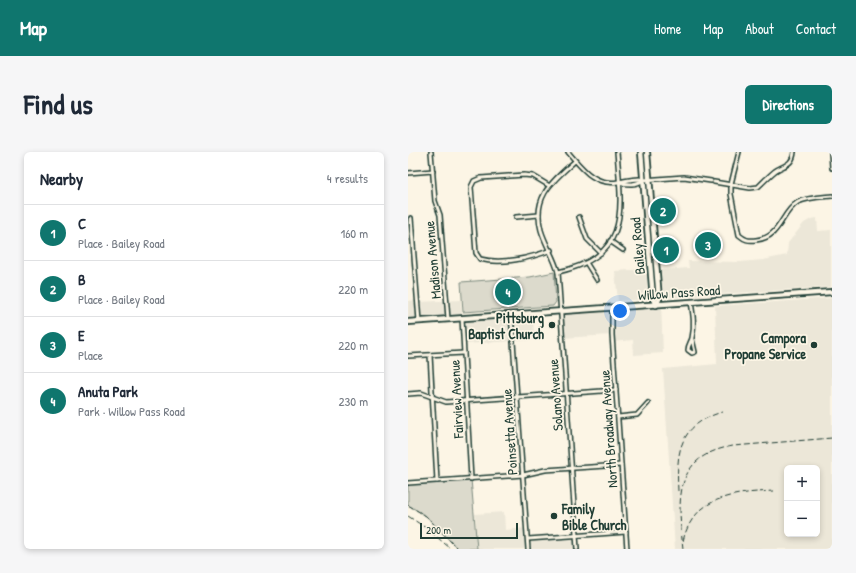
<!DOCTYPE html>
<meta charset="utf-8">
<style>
:root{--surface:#fff;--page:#f6f6f7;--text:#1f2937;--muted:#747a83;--line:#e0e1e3;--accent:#0f766e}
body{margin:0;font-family:"Patrick Hand",sans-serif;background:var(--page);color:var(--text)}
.controls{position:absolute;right:12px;bottom:12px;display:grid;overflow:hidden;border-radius:6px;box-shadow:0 2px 6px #0003}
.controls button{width:36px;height:36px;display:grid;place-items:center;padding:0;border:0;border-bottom:1px solid var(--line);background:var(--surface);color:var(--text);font:20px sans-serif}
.scale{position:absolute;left:12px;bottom:10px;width:98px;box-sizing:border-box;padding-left:4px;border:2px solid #1f3d34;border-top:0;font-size:11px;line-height:14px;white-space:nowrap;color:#1f3d34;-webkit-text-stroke:3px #fcf5e5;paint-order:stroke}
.you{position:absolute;left:212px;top:159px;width:14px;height:14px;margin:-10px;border:3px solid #fff;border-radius:50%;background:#1a73e8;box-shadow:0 0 0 6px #1a73e833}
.badge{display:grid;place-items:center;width:26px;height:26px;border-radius:50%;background:var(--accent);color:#fff;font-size:13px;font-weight:700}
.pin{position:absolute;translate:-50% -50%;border:2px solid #fff;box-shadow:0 1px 4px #0006}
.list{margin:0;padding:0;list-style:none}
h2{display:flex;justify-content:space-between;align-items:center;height:52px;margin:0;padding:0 16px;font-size:17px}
h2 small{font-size:13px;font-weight:400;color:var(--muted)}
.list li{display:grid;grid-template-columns:26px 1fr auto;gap:12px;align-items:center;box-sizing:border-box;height:56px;padding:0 16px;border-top:1px solid var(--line)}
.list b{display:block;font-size:15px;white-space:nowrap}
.list p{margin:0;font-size:13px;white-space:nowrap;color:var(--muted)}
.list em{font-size:13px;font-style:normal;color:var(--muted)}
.map{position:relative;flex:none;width:424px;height:397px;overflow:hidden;border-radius:6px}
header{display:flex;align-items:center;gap:24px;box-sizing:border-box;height:56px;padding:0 20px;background:var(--accent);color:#fff}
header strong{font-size:19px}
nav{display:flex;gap:22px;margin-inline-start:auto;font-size:14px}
.intro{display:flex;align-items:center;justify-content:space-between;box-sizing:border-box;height:96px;padding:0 24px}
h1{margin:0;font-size:28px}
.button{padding:10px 18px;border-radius:6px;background:var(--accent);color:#fff;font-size:14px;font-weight:700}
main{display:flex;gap:24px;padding:0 24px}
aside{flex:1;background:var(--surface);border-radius:6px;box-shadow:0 2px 6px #0003}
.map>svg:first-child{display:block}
.built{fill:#ece7d8;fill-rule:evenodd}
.green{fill:#dcdacc;stroke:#7e8c80}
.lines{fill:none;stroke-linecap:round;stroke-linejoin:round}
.street-casing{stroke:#1f3d34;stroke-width:6}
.secondary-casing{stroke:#1f3d34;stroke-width:8}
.street{stroke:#fcf5e5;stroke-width:3}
.secondary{stroke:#fcf5e5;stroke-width:4.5}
.rail{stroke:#1f3d34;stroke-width:1;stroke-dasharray:6 3;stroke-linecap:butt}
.poi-dot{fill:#1f3d34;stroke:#fcf5e5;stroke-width:1.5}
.labels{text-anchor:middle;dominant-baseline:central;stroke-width:3.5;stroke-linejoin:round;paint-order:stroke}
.street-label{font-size:14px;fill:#1f3d34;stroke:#fcf5e5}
.poi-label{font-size:14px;font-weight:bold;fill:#1f3d34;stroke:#fcf5e5;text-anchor:end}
</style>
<header>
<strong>Map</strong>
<nav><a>Home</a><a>Map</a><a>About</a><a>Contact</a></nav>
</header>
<div class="intro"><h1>Find us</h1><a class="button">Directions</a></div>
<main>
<aside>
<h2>Nearby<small>4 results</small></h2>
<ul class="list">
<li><span class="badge">1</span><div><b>C</b><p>Place · Bailey Road</p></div><em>160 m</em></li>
<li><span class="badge">2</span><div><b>B</b><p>Place · Bailey Road</p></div><em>220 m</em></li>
<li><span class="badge">3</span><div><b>E</b><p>Place</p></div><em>220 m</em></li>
<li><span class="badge">4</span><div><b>Anuta Park</b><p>Park · Willow Pass Road</p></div><em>230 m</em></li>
</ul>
</aside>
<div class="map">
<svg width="424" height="397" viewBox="0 0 424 397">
<rect width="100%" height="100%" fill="#fcf5e5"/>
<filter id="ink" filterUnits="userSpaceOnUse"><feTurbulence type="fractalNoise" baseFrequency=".025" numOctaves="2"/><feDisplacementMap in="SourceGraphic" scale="8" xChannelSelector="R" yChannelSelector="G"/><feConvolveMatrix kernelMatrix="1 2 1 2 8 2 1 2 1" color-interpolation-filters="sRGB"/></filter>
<g filter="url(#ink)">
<g class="built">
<path d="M409,66L410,79L423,78V135L284,144L257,146L255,144L253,118L281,116L280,109L332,110L355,108L379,103L380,91L396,71L403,67Z"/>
<path d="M238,117L240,147L210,149L207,119Z"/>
<path d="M424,146V397H267L255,217L309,212L307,154ZM379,316H409V382H379Z"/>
<path d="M10,148V150L53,148L54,165L125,161L126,188L56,192L54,166L0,170V149Z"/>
<path d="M253,152L255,201L226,203L225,188L204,190L203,183L154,186L152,159Z"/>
<path d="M96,360L97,378L119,376L120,387L168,384L169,397H69L67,362Z"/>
</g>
<g class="green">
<path d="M146,120L148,150L145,154L55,160L53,130L122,125Z"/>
<path d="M63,327L69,397H50L18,364L0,353V331Z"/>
</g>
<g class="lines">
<defs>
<g id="street">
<path d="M23,0L27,49L32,63L40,167"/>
<path d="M160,0C174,16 186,34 210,30C217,29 224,27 231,27L235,28L276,25L303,29"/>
<path d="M331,0L323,32V42L331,83C337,88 340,89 348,88C374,85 372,61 390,50C401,45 413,45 424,44"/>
<path d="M423,0L424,16"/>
<path d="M167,9C145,29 124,44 133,78C137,92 146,105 150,120L169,397"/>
<path d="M0,21L25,19"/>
<path d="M212,30C219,33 229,33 235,28"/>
<path d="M306,30L342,36L350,35C355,30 361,24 367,19C376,13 385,13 386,0"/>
<path d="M140,33L125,24L116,23L73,26L66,29L63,35L68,101L72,107C93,113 123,106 143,98"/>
<path d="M108,65L131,63"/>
<path d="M171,65L179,87L193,101"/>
<path d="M3,66L11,169"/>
<path d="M202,89L215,98"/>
<path d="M179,112L189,128"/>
<path d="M150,120C222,104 214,60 209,0"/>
<path d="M283,150C285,162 287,174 284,186C283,190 280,193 280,198L284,201L287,200L284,187"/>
<path d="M204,156V183L219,397"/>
<path d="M103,162L120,397"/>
<path d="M54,166L63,327"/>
<path d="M22,203L29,329"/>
<path d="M0,204L56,201"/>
<path d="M0,242L13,241L38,250L208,238"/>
<path d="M210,265L229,263L240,251"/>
<path d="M0,331L115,323L137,318L213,313"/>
<path d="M120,387L218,380"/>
</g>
<g id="secondary">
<path d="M233,0L245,147L248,153"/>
<path d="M239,0L251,147L248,153"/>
<path d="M0,170L424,140"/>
</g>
</defs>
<use href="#street" class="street-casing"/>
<use href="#secondary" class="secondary-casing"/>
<use href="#street" class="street"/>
<use href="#secondary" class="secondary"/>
<g class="rail">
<path d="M270,339C268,299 271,273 314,260"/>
<path d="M0,353L18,364L50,397"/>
<path d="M0,364L18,376L42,396"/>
<path d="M275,389C286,343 328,341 366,339"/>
<path d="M275,397C270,349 264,304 325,294L424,286"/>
</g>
</g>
</g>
<g class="poi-dot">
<circle cx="144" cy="173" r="4"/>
<circle cx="406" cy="193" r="4"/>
<circle cx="146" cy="364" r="4"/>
</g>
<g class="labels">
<g class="street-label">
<text transform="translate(229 94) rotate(-95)">Bailey Road</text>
<text transform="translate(24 108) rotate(-95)">Madison Avenue</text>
<text transform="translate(271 140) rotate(-4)">Willow Pass Road</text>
<text transform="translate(147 243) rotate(-94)">Solano Avenue</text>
<text transform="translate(48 247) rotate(-93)">Fairview Avenue</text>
<text transform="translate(200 277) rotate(-94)">North Broadway Avenue</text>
<text transform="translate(101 280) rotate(-94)">Poinsetta Avenue</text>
</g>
<g class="poi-label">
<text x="136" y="165">Pittsburg<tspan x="136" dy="16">Baptist Church</tspan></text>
<text x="398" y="185">Campora<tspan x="398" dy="16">Propane Service</tspan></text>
<text x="154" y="356" text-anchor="start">Family<tspan x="154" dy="16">Bible Church</tspan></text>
</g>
</g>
</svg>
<div class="controls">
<button>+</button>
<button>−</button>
</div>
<div class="scale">200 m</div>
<div class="you"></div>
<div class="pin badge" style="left:258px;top:98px">1</div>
<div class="pin badge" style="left:255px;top:59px">2</div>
<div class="pin badge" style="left:300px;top:93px">3</div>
<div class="pin badge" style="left:100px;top:140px">4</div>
</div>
</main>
